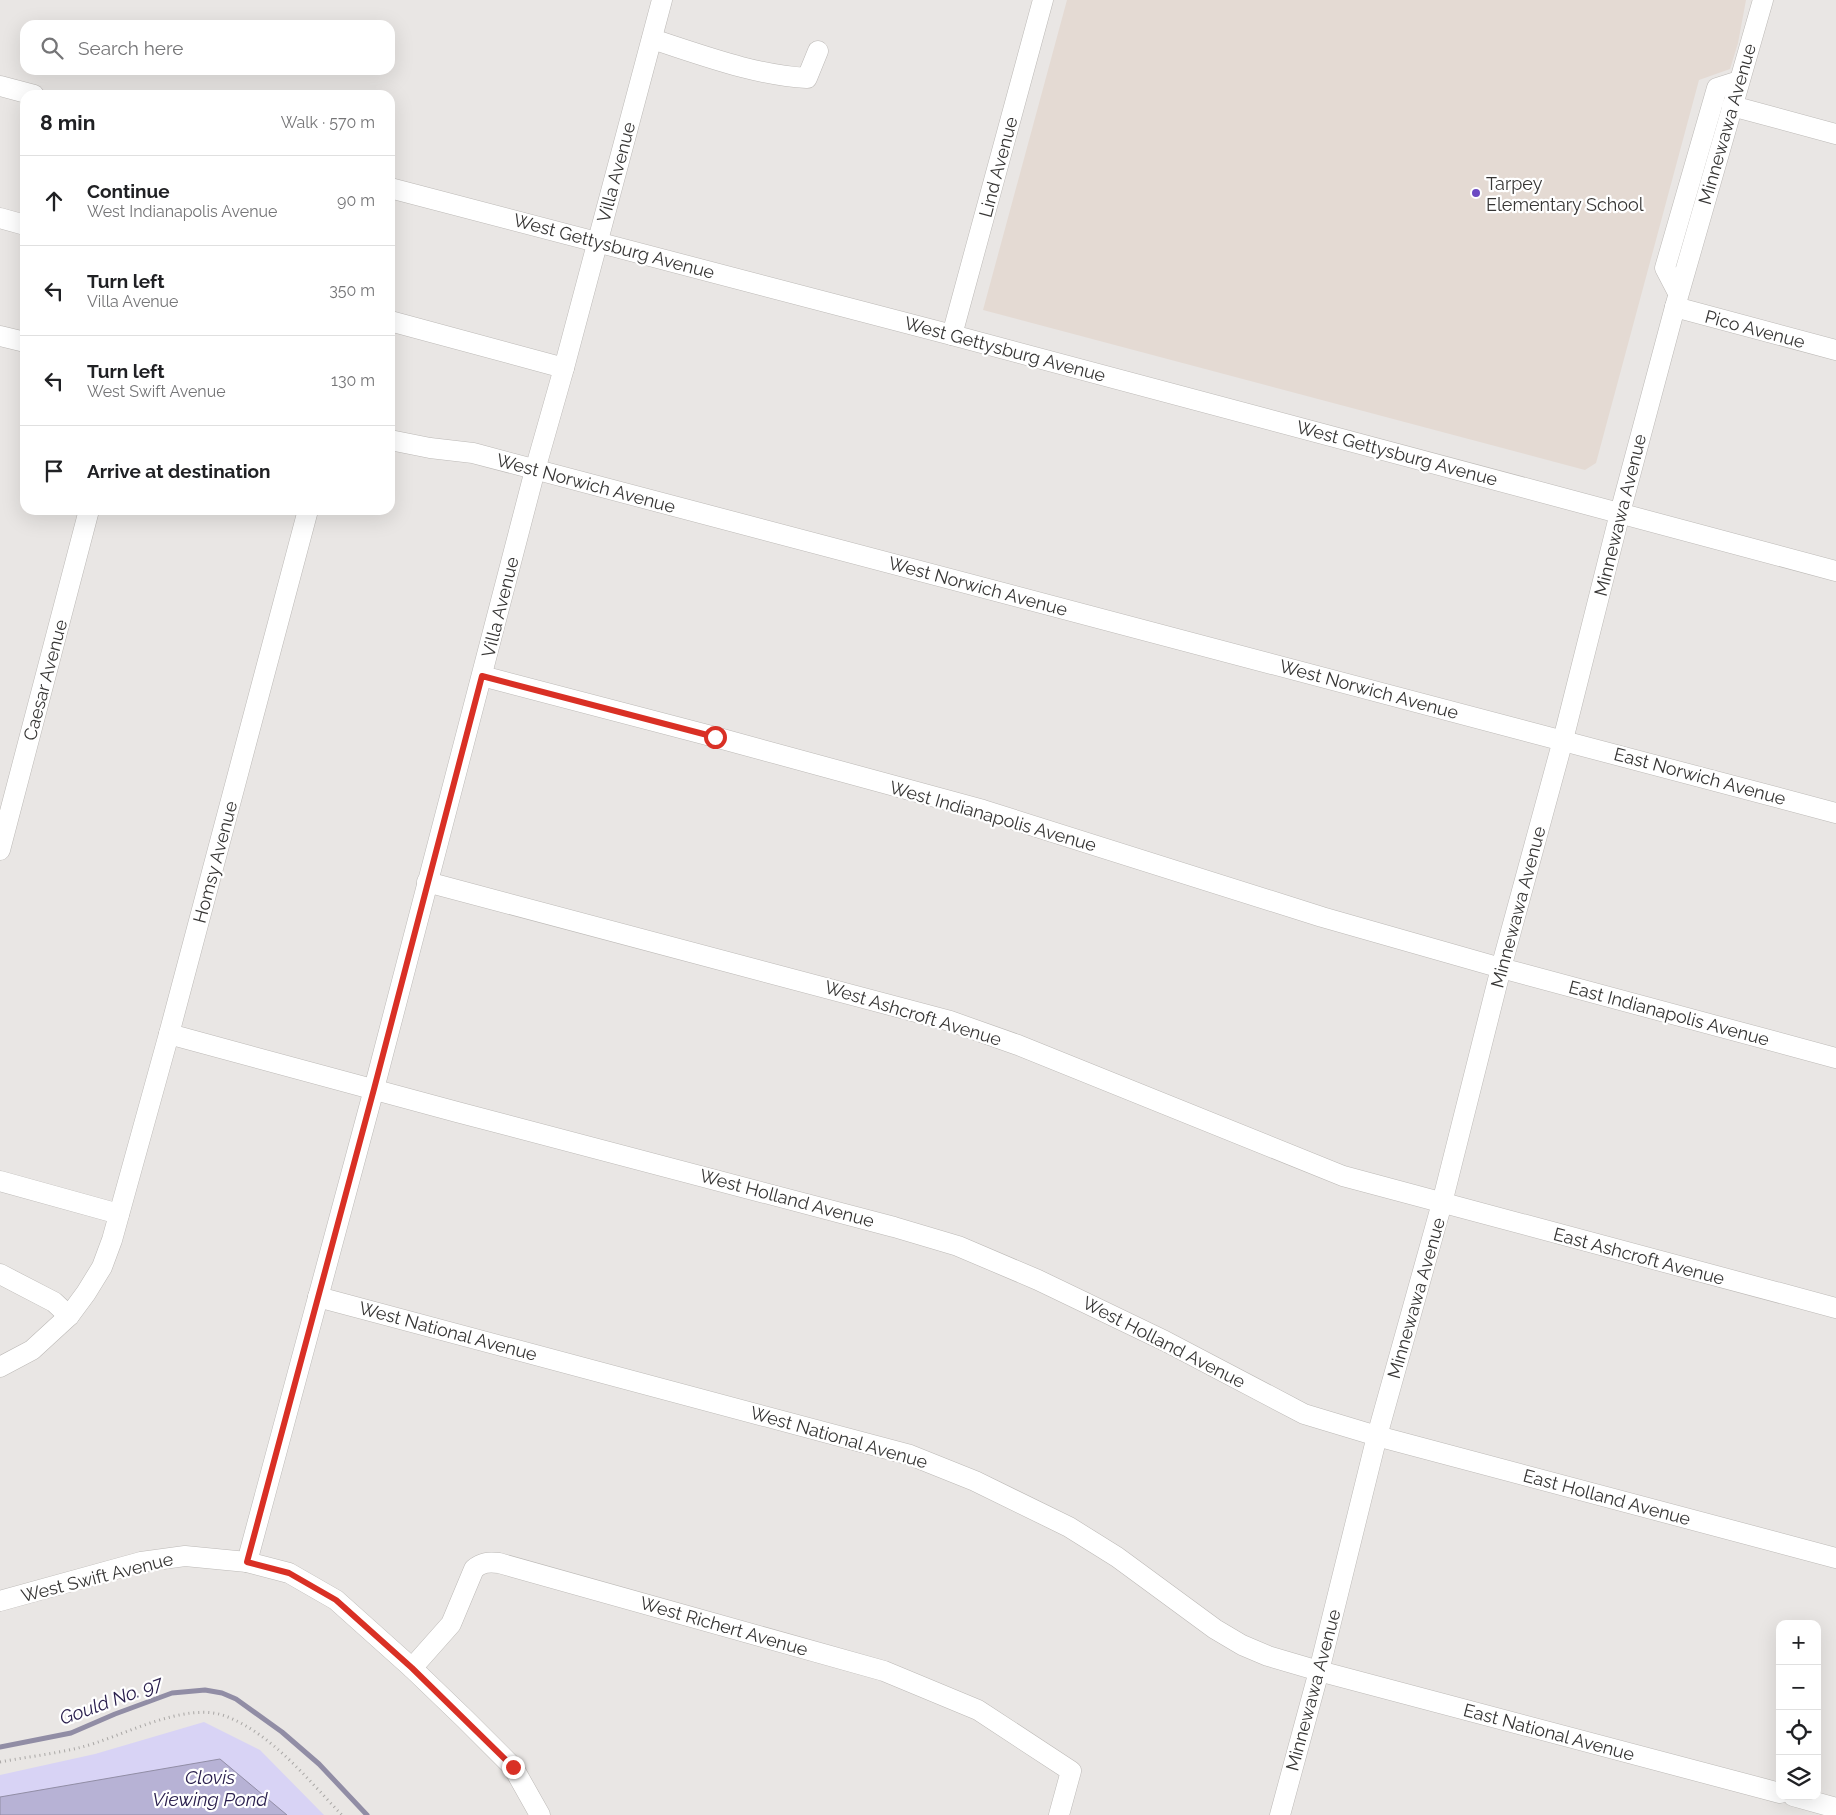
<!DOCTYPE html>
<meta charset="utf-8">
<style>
:root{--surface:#fff;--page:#f2f2f2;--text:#202124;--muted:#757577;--line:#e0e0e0}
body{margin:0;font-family:Raleway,sans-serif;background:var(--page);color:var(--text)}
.controls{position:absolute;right:15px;bottom:15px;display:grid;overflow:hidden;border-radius:10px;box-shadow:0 5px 20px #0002}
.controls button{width:45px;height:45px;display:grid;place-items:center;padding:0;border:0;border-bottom:1px solid var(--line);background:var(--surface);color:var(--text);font:25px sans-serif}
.stop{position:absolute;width:15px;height:15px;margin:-11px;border:4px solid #d93025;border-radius:50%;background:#fff}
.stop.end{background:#d93025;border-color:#fff;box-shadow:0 1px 5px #0008}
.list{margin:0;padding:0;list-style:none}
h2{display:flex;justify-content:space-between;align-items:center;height:65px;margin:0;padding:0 20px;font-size:21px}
h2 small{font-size:16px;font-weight:400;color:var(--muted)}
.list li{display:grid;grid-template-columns:32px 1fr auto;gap:15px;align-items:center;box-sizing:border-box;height:90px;padding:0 20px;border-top:1px solid var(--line)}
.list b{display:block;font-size:19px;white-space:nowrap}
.list p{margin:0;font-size:16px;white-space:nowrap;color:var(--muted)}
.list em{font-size:16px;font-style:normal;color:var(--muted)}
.icon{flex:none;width:28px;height:28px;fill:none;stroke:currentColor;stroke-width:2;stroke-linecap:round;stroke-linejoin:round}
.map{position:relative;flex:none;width:1836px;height:1815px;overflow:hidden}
.search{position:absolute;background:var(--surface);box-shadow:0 5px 20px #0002;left:20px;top:20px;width:375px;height:55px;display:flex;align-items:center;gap:12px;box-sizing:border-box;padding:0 18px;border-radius:15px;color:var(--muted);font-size:19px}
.panel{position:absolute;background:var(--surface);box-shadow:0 5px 20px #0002;left:20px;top:90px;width:375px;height:425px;border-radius:15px}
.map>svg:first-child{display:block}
.built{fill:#e4dad3}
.green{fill:#d8d3f5}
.water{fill:#b7b2d5;stroke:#918da5}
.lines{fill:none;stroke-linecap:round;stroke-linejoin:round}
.stream{stroke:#918da5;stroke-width:5}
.minor-casing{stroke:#bcb9b6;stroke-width:21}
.path{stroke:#a9a7a5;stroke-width:3;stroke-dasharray:1 4;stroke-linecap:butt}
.minor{stroke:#fff;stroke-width:20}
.route{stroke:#d93025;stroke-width:6}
.poi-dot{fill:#6b49c2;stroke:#fff;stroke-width:2}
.labels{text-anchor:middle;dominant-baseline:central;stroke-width:4.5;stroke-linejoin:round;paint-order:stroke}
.street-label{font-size:18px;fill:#373635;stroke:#fff}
.poi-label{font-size:18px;fill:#373635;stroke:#fff;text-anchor:start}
.water-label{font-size:19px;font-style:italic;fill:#2b204e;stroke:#fff}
</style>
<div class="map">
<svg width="1836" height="1815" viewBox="0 0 1836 1815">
<rect width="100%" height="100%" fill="#e9e6e4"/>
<path class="built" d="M1067,0H1746L1738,43L1730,69L1699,80L1596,463L1585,470L983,310Z"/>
<path class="green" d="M204,1722L260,1750L324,1815H0V1775L95,1754Z"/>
<path class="water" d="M220,1759L287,1815H0V1797Z"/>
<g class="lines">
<path class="stream" d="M0,1747L71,1733L115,1714L172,1693L205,1690L222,1693L236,1699L282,1732L319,1764L367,1815"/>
<defs>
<g id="minor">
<path d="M652,39C702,55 754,75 807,78L818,51"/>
<path d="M0,86L34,95"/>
<path d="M1732,106L1836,134"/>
<path d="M390,188L952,335L1836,571"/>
<path d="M0,218L25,225"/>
<path d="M1678,293L1665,268L1717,88L1739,81"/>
<path d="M1675,307L1836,350"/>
<path d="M390,321L564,368"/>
<path d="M952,335L1043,0"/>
<path d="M0,336L25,342"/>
<path d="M390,440L430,448L473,453L1836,813"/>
<path d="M482,676L715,737L983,810L1322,917L1501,968L1836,1058"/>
<path d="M0,850L89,510"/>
<path d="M427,882L950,1021L1018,1045L1343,1176L1836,1308"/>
<path d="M169,1034L457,1112L894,1227L958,1246L1038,1280L1165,1341L1304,1414L1377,1436L1836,1558"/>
<path d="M0,1181L119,1214"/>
<path d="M0,1274L54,1302L69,1316"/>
<path d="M318,1297L910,1455L975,1481L1069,1527L1117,1557L1215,1629L1242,1645L1268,1656L1319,1671L1780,1793"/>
<path d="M0,1367L32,1350L69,1316L86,1293L102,1267L112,1240L169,1034L308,510"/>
<path d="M247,1562L374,1089L535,470L564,368L662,0"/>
<path d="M0,1601L141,1562L185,1556L247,1562L289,1573L336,1600L412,1668L465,1719L513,1767L540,1815"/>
<path d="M412,1668L451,1624L474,1569C482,1562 489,1562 499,1563L884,1671L978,1710L1071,1771L1059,1815"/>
<path d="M1793,1796L1836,1808"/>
<path d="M1280,1815L1319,1671L1377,1436L1442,1203L1501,968L1563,740L1620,513L1675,307L1763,0"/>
</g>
</defs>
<use href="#minor" class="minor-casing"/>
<path class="path" d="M0,1762C26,1757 53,1754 78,1748C121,1738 186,1699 228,1717C274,1736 308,1780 342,1815"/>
<use href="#minor" class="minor"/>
</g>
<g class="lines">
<path class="route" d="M513,1767L412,1668L336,1600L289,1573L247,1562L374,1089L482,676L715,737"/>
</g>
<circle class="poi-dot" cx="1476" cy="193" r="5"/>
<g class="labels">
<g class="street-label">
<text transform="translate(1727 124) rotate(-74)">Minnewawa Avenue</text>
<text transform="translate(998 167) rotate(-75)">Lind Avenue</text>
<text transform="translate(616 172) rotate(-75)">Villa Avenue</text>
<text transform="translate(614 246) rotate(15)">West Gettysburg Avenue</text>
<text transform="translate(1755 329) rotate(15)">Pico Avenue</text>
<text transform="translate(1005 349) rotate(15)">West Gettysburg Avenue</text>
<text transform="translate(1397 453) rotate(15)">West Gettysburg Avenue</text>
<text transform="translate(586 483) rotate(15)">West Norwich Avenue</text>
<text transform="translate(1620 515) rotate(-76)">Minnewawa Avenue</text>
<text transform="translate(978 586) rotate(15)">West Norwich Avenue</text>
<text transform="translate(500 607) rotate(-76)">Villa Avenue</text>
<text transform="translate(45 680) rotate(-75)">Caesar Avenue</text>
<text transform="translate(1369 689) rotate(15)">West Norwich Avenue</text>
<text transform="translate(1700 776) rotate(15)">East Norwich Avenue</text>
<text transform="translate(993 816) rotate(16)">West Indianapolis Avenue</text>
<text transform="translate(215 862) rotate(-75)">Homsy Avenue</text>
<text transform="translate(1518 907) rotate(-75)">Minnewawa Avenue</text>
<text transform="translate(913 1013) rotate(17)">West Ashcroft Avenue</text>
<text transform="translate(1669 1013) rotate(15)">East Indianapolis Avenue</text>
<text transform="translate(787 1198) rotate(15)">West Holland Avenue</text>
<text transform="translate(1639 1256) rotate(15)">East Ashcroft Avenue</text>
<text transform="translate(1416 1298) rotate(-74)">Minnewawa Avenue</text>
<text transform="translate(448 1331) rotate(15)">West National Avenue</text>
<text transform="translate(1164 1342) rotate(27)">West Holland Avenue</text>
<text transform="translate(839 1437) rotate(16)">West National Avenue</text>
<text transform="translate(1607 1497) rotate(15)">East Holland Avenue</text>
<text transform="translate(97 1577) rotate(-14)">West Swift Avenue</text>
<text transform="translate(724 1626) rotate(16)">West Richert Avenue</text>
<text transform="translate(1313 1690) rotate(-75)">Minnewawa Avenue</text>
<text transform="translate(1549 1732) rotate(15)">East National Avenue</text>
</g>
<g class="poi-label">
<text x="1486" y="183">Tarpey<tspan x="1486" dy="21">Elementary School</tspan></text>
</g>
<g class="water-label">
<text transform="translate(111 1700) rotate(-20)">Gould No. 97</text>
<text x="210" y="1777">Clovis<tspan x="210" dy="22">Viewing Pond</tspan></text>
</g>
</g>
</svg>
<div class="controls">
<button>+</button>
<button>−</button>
<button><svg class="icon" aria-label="locate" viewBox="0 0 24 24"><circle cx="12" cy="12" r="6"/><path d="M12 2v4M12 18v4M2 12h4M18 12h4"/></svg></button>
<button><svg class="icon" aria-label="layers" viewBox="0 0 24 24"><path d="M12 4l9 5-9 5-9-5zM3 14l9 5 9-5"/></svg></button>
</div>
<div class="stop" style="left:715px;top:737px"></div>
<div class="stop end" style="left:513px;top:1767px"></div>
<div class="search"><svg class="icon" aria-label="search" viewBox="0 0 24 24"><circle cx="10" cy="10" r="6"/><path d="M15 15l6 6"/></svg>Search here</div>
<section class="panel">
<h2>8 min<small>Walk · 570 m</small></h2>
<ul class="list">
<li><svg class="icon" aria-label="ahead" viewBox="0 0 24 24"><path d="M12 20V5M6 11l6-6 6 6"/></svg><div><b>Continue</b><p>West Indianapolis Avenue</p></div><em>90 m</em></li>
<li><svg class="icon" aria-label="left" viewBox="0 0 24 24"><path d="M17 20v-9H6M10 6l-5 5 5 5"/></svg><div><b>Turn left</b><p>Villa Avenue</p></div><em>350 m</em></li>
<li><svg class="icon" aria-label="left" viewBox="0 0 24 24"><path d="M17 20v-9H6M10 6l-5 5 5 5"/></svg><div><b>Turn left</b><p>West Swift Avenue</p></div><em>130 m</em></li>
<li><svg class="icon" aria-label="arrive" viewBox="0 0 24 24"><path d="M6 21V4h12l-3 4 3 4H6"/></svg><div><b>Arrive at destination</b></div></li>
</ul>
</section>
</div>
